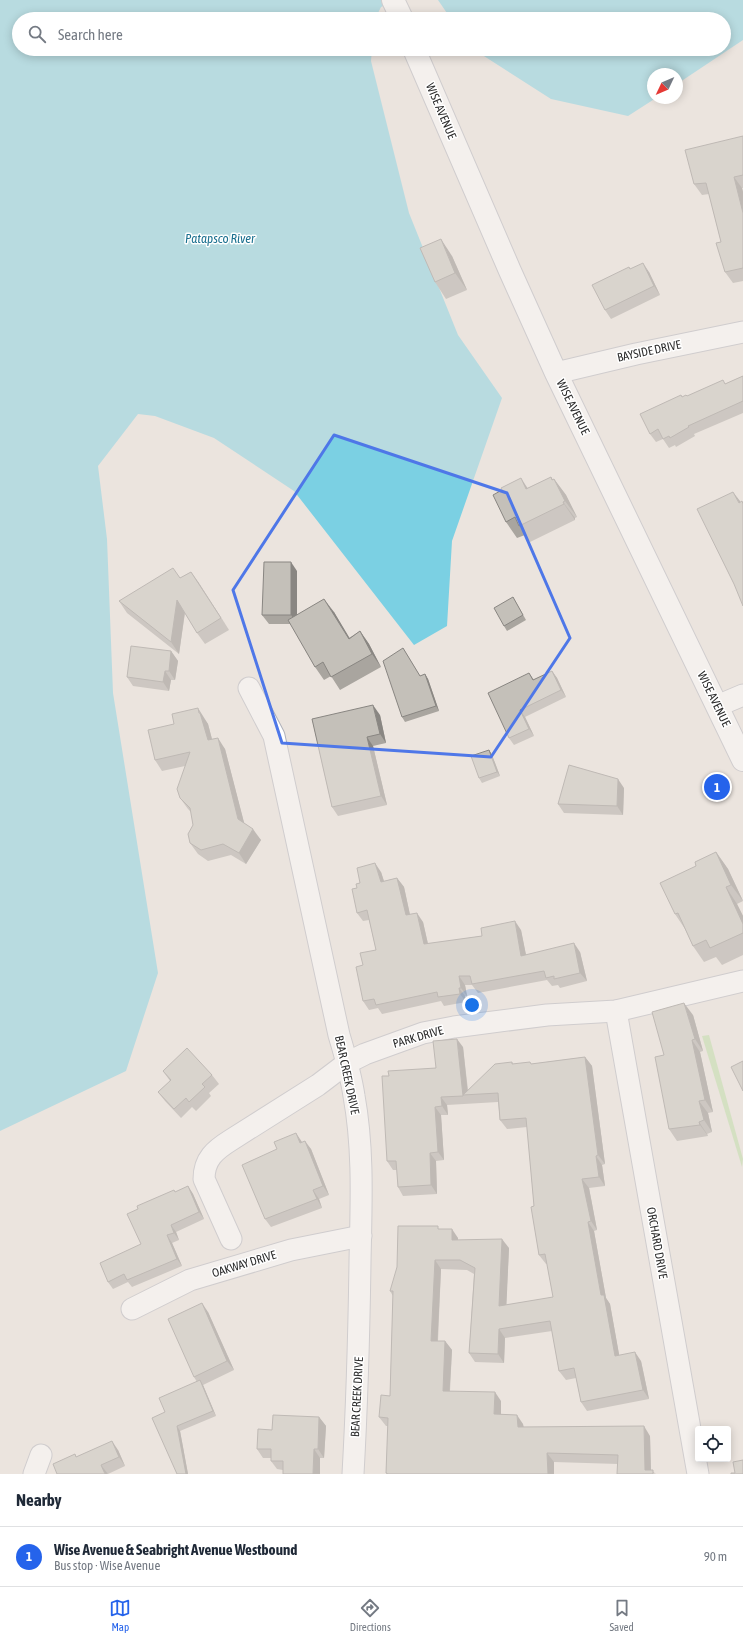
<!DOCTYPE html>
<meta charset="utf-8">
<style>
:root{--surface:#fff;--page:#f6f6f7;--text:#1f2937;--muted:#747a83;--line:#e0e1e3;--accent:#2563eb}
body{margin:0;font-family:"Asap Condensed",sans-serif;background:var(--page);color:var(--text)}
.controls{position:absolute;right:12px;bottom:12px;display:grid;overflow:hidden;border-radius:4px;box-shadow:0 2px 10px #0003}
.controls button{width:36px;height:36px;display:grid;place-items:center;padding:0;border:0;border-bottom:1px solid var(--line);background:var(--surface);color:var(--text);font:20px sans-serif}
.compass{position:absolute;left:647px;top:68px;width:36px;height:36px;border-radius:50%;background:var(--surface);box-shadow:0 2px 10px #0003;rotate:226deg}
.you{position:absolute;left:472px;top:1005px;width:14px;height:14px;margin:-10px;border:3px solid #fff;border-radius:50%;background:#1a73e8;box-shadow:0 0 0 6px #1a73e833}
.badge{display:grid;place-items:center;width:26px;height:26px;border-radius:50%;background:var(--accent);color:#fff;font-size:13px;font-weight:700}
.pin{position:absolute;translate:-50% -50%;border:2px solid #fff;box-shadow:0 1px 4px #0006}
.list{margin:0;padding:0;list-style:none}
h2{display:flex;justify-content:space-between;align-items:center;height:52px;margin:0;padding:0 16px;font-size:17px}
h2 small{font-size:13px;font-weight:400;color:var(--muted)}
.list li{display:grid;grid-template-columns:26px 1fr auto;gap:12px;align-items:center;box-sizing:border-box;height:60px;padding:0 16px;border-top:1px solid var(--line)}
.list b{display:block;font-size:15px;white-space:nowrap}
.list p{margin:0;font-size:13px;white-space:nowrap;color:var(--muted)}
.list em{font-size:13px;font-style:normal;color:var(--muted)}
.icon{flex:none;width:22px;height:22px;fill:none;stroke:currentColor;stroke-width:2;stroke-linecap:round;stroke-linejoin:round}
.map{position:relative;flex:none;width:743px;height:1474px;overflow:hidden}
.search{position:absolute;background:var(--surface);box-shadow:0 2px 10px #0003;left:12px;right:12px;top:12px;height:44px;display:flex;align-items:center;gap:10px;box-sizing:border-box;padding:0 14px;border-radius:22px;color:var(--muted);font-size:15px}
.sheet{height:112px;background:var(--surface)}
nav{display:flex;justify-content:space-around;align-items:center;box-sizing:border-box;height:56px;border-top:1px solid var(--line);background:var(--surface);font-size:11px;color:var(--muted)}
nav a{display:grid;justify-items:center;gap:2px}
nav .on{color:var(--accent)}
.map>svg:first-child{display:block}
.green{fill:#b9dca0}
.water{fill:#7bd0e3}
.lines{fill:none;stroke-linecap:round;stroke-linejoin:round}
.street-casing{stroke:#afb1ba;stroke-width:23}
.secondary-casing{stroke:#afb1ba;stroke-width:24}
.street{stroke:#fff;stroke-width:21}
.secondary{stroke:#fff;stroke-width:22}
.wall{fill:#a9a59f}
.shaded-wall{fill:#898682}
.building{fill:#c4c0b9;stroke:#898682}
.marked{fill:none;stroke:#4e77e8;stroke-width:3;stroke-linejoin:round}
.labels{text-anchor:middle;dominant-baseline:central;stroke-width:3;stroke-linejoin:round;paint-order:stroke}
.street-label{font-size:12px;fill:#2b2b2b;stroke:#fff}
.water-label{font-size:13px;font-style:italic;fill:#1b708f;stroke:#fff}
</style>
<div class="map">
<svg width="743" height="1474" viewBox="0 0 743 1474">
<rect width="100%" height="100%" fill="#ebe4de"/>
<path class="green" d="M709,1035L743,1159L742,1167L702,1036Z"/>
<g class="water">
<path d="M0,0H397L381,7L375,19H19V49H372L371,61L409,213L458,335L502,398L452,541L447,626L414,645L294,491L214,438L155,416L138,414L98,466L107,539L113,693L158,973L126,1071L0,1131Z"/>
<path d="M438,0H743V40L677,84V74H653V98H656L628,116L551,99L473,49H724V19H451Z"/>
</g>
<g class="lines">
<defs>
<g id="street">
<path d="M556,373L636,354L743,332"/>
<path d="M249,688L274,736L339,1035C345,1055 351,1075 354,1096C364,1151 361,1207 360,1262C359,1333 357,1403 353,1474"/>
<path d="M717,706L743,695"/>
<path d="M616,1011L698,1474"/>
<path d="M231,1239L204,1179C204,1159 215,1150 231,1140L318,1085L347,1063L365,1054L423,1033L454,1027L547,1015L616,1011L743,981"/>
<path d="M132,1309L190,1280L291,1250L361,1236"/>
<path d="M34,1474L41,1455"/>
</g>
<g id="secondary">
<path d="M393,0L402,19"/>
<path d="M414,49L510,271L556,373L743,760"/>
</g>
</defs>
<use href="#street" class="street-casing"/>
<use href="#secondary" class="secondary-casing"/>
<use href="#street" class="street"/>
<use href="#secondary" class="secondary"/>
</g>
<g class="wall">
<path d="M743,136V188H742L743,192V281L733,283L725,272L721,242L709,194L702,195L694,184Z"/>
<path d="M452,256L467,290L446,299L435,282Z"/>
<path d="M629,267L630,269L649,272L660,295L611,319L605,310Z"/>
<path d="M743,376V413L694,434L695,436L676,447L675,445L669,448L663,439L656,442L650,434L682,397L687,396L725,384Z"/>
<path d="M551,477L553,480L554,479L566,495L577,517L575,518V520L530,542L525,535L517,538L506,522L502,490L528,488Z"/>
<path d="M297,571V615L334,612L349,638L360,631L369,644L381,667L340,690L331,676L324,680L315,667L291,624H269L262,615Z"/>
<path d="M191,572L229,630L205,644L197,633L185,613L179,654L127,613L119,601L180,578Z"/>
<path d="M513,597L526,620L507,631L504,626Z"/>
<path d="M403,648L420,676L425,674L428,679L439,711L405,722L402,717Z"/>
<path d="M171,651L178,661L175,680H171L169,691L133,686L127,677Z"/>
<path d="M552,671L557,678L566,697L525,717L534,736L514,745L509,738L529,673L534,680Z"/>
<path d="M380,715L386,743L373,746L387,805L338,816L332,807L312,719Z"/>
<path d="M205,720L208,724L212,739L225,749L244,823L261,840L246,864L231,855L208,861L198,854L190,843L193,825L191,812L188,809L180,798L185,766L162,771L155,760Z"/>
<path d="M489,750L492,755L500,776L482,783L479,778Z"/>
<path d="M624,788L623,815L564,813L558,804Z"/>
<path d="M716,852L728,869L743,901L737,904L743,916V955L722,965L716,957L704,962L693,946L685,929L675,914L696,866Z"/>
<path d="M381,872L384,881L397,878L404,887L410,915L423,922L428,944L521,930L526,955L580,952L587,981L560,988L558,985L552,986L547,980L478,993L472,985H465L467,996H465L466,1002L444,1006L441,1001L382,1014L378,1008L369,1010L363,1001V965L376,950L369,920L363,921L357,913V888L360,883Z"/>
<path d="M693,1015L703,1051L700,1052L713,1112L708,1113L712,1132L707,1134L708,1136L677,1141L669,1129Z"/>
<path d="M463,1047L468,1090L512,1062L513,1064H531L585,1057L592,1066L605,1164L602,1165L605,1186L589,1188L597,1230L594,1231L606,1298L610,1304L619,1355L641,1361L649,1399L587,1411L581,1402L576,1378L566,1380L559,1371L552,1331L505,1338L504,1363L475,1362L469,1353L474,1274L467,1270L441,1269L438,1341H445L452,1350L450,1391L501,1401V1414L523,1424L524,1427L650,1436L651,1470L656,1474L618,1464L554,1462V1474H387L386,1473L388,1426H386L379,1417L390,1396L393,1296L390,1291L440,1229L458,1238V1240L509,1248L506,1305L553,1297L547,1264H546L539,1255L534,1206L527,1127L507,1129L500,1120L498,1102L447,1105L448,1115H441L444,1160L436,1161L437,1194L403,1196L398,1187L397,1170H393L387,1161L389,1076L436,1068Z"/>
<path d="M163,1071L212,1075L219,1084L209,1093L211,1096L196,1111L192,1107L181,1118L165,1101L158,1092L170,1081Z"/>
<path d="M302,1142L311,1149L329,1195L319,1199L322,1208L271,1227L265,1219Z"/>
<path d="M188,1186L193,1194L204,1219L176,1232L179,1240L172,1243L182,1266L132,1287L128,1282L113,1289L108,1282L141,1244L176,1192Z"/>
<path d="M208,1312L234,1370L203,1385L216,1416L180,1431L188,1474H177L165,1412L197,1382L194,1377Z"/>
<path d="M319,1417L326,1426L324,1458H320V1474H283V1470L277,1469L271,1461V1458H263L257,1449L272,1430Z"/>
<path d="M118,1450L125,1466L108,1474L76,1457Z"/>
</g>
<g class="shaded-wall">
<path d="M734,177L742,188L743,192V213Z"/>
<path d="M441,239L452,256L467,290L455,273Z"/>
<path d="M643,263L649,272L660,295L654,286Z"/>
<path d="M551,477L559,489L554,479L566,495L577,517L565,501L552,480Z"/>
<path d="M521,478L532,495L526,489Z"/>
<path d="M733,492L740,501L743,508L739,503Z"/>
<path d="M563,502L575,518V520L564,504Z"/>
<path d="M291,562L297,571V624L291,615Z"/>
<path d="M191,572L199,583L229,630L221,618Z"/>
<path d="M324,599L334,612L358,652L349,639Z"/>
<path d="M177,600L185,611L179,654L171,642Z"/>
<path d="M360,631L369,644L381,667L372,654Z"/>
<path d="M171,651L178,661L175,680L169,671Z"/>
<path d="M165,671L171,680L169,691L163,682Z"/>
<path d="M552,671L557,678L566,697L561,690Z"/>
<path d="M425,674L428,679L439,711L436,706Z"/>
<path d="M373,705L380,715L386,743L380,734Z"/>
<path d="M198,708L208,724L215,751L208,740Z"/>
<path d="M520,710L525,717L534,736L529,729Z"/>
<path d="M367,737L373,746L387,805L381,796Z"/>
<path d="M218,738L225,749L246,830L238,819Z"/>
<path d="M489,750L492,755L500,776L497,772Z"/>
<path d="M618,779L624,788L623,815L617,806Z"/>
<path d="M253,829L261,840L246,864L239,853Z"/>
<path d="M716,852L728,869L743,901L731,885Z"/>
<path d="M375,863L381,872L387,891L381,882Z"/>
<path d="M397,878L404,887L412,924L406,915Z"/>
<path d="M726,887L737,904L743,916V924Z"/>
<path d="M417,913L423,922L430,953L424,944Z"/>
<path d="M515,921L521,930L528,965L521,956Z"/>
<path d="M574,943L580,952L587,981L580,973Z"/>
<path d="M459,976L465,985L467,996L461,988Z"/>
<path d="M459,988L465,996L466,1002L460,994Z"/>
<path d="M684,1003L693,1015L703,1051L695,1039Z"/>
<path d="M457,1039L463,1047L468,1095H463Z"/>
<path d="M692,1040L700,1052L713,1112L705,1100Z"/>
<path d="M585,1057L592,1066L605,1164L598,1155Z"/>
<path d="M441,1097L447,1105L448,1115L442,1106Z"/>
<path d="M699,1101L708,1113L712,1132L704,1120Z"/>
<path d="M435,1107L441,1115L444,1160L438,1152Z"/>
<path d="M699,1122L707,1134L708,1136L700,1125Z"/>
<path d="M296,1133L302,1142L300,1143Z"/>
<path d="M305,1141L311,1149L329,1195L323,1186Z"/>
<path d="M430,1153L436,1161L437,1194L431,1185Z"/>
<path d="M596,1156L602,1165L605,1186L599,1177Z"/>
<path d="M582,1179L589,1188L597,1230L591,1221Z"/>
<path d="M188,1186L193,1194L204,1219L199,1212Z"/>
<path d="M313,1190L319,1199L322,1208L317,1199Z"/>
<path d="M588,1222L594,1231L606,1298L610,1304L621,1365L615,1356L601,1295Z"/>
<path d="M171,1225L176,1232L179,1240L174,1233Z"/>
<path d="M452,1229L458,1238V1249L452,1240Z"/>
<path d="M167,1235L172,1243L182,1266L177,1259Z"/>
<path d="M502,1239L509,1248L506,1315L499,1306Z"/>
<path d="M435,1260L441,1269L437,1350L431,1341Z"/>
<path d="M202,1303L208,1312L234,1370L227,1361Z"/>
<path d="M499,1329L505,1338L504,1363L498,1354Z"/>
<path d="M445,1341L452,1350L449,1400L443,1391Z"/>
<path d="M635,1352L641,1361L649,1399L643,1390Z"/>
<path d="M200,1380L203,1385L216,1416L213,1411Z"/>
<path d="M495,1392L501,1401V1423L494,1414Z"/>
<path d="M517,1415L523,1424L524,1437L518,1427Z"/>
<path d="M319,1417L326,1426L324,1458L318,1449Z"/>
<path d="M177,1426L180,1431L188,1474H186Z"/>
<path d="M644,1426L650,1436L651,1474L645,1470Z"/>
<path d="M112,1441L118,1450L125,1466L119,1457Z"/>
<path d="M314,1449L320,1458V1474H313Z"/>
<path d="M547,1453L554,1462V1474H548Z"/>
<path d="M101,1465L108,1474H105Z"/>
</g>
<g class="building">
<path d="M743,136V175L734,177L743,213V268L725,272L716,243L721,242L706,183L694,184L685,150Z"/>
<path d="M441,239L455,273L435,282L420,248Z"/>
<path d="M643,263L654,286L605,310L592,285L629,267L630,269Z"/>
<path d="M743,376V401L688,426L689,427L670,438L669,436L663,439L658,429L650,434L640,414L681,395L682,397L686,395L687,396L723,380L725,384Z"/>
<path d="M551,477L552,480L554,479L565,501L563,502L564,504L519,526L515,517L506,522L493,495L502,490L501,488L521,478L526,489Z"/>
<path d="M733,492L739,503L742,501L743,504V606L734,584L697,509Z"/>
<path d="M264,562H291V615H262Z"/>
<path d="M173,568L180,578L191,572L221,618L197,633L177,600L171,642L119,601Z"/>
<path d="M513,597L523,615L504,626L494,608Z"/>
<path d="M324,599L349,639L360,631L372,654L331,677L323,662L315,667L288,620Z"/>
<path d="M131,646L171,651L169,671H165L163,682L127,677Z"/>
<path d="M403,648L420,676L425,674L436,706L402,717L383,661Z"/>
<path d="M552,671L561,690L520,710L529,729L509,738L488,693L529,673L533,680Z"/>
<path d="M373,705L380,734L367,737L381,796L332,807L312,719Z"/>
<path d="M198,708L199,713H200L208,740L218,738L238,819L253,829L239,853L223,844L201,850L190,843L188,834L193,825L190,808L180,798L177,789L190,752L155,760L148,730L174,724L172,714Z"/>
<path d="M489,750L497,772L479,778L471,756Z"/>
<path d="M569,765L618,779L617,806L558,804Z"/>
<path d="M716,852L731,885L726,887L743,924V933L710,948L706,940L693,946L678,913L675,914L660,883L696,866L695,862Z"/>
<path d="M375,863L381,882L397,878L406,915L417,913L424,944L482,936L481,928L515,921L521,956L574,943L580,973L554,979V976L546,978L544,971L472,984L470,976H459L461,988H459L460,994L438,997L437,992L376,1005L374,999L363,1001L356,967L363,965L360,953L376,950L367,910L357,913L352,889L357,888L356,884L360,883L357,868Z"/>
<path d="M684,1003L695,1039L692,1040L705,1100L699,1101L704,1120L699,1122L700,1125L669,1129L655,1057L664,1055L652,1012Z"/>
<path d="M457,1039L463,1096L441,1097L442,1106L435,1107L438,1152L430,1153L431,1185L398,1187L396,1161H387L382,1076H389L388,1071L436,1068L433,1041Z"/>
<path d="M187,1048L212,1075L202,1084L205,1087L189,1102L186,1098L174,1109L158,1092L171,1080L163,1071Z"/>
<path d="M585,1057L598,1155L596,1156L599,1177L582,1179L591,1221L588,1222L601,1295H604L615,1356L635,1352L643,1390L581,1402L574,1368L559,1371L550,1321L499,1329L498,1354L469,1353L475,1268L460,1260H435L431,1341H445L443,1391L495,1392L494,1414L517,1415L518,1427L644,1426L645,1470H653V1474H617L618,1455L547,1453L548,1474H387V1473H386L388,1418L379,1417L381,1395L390,1396L393,1291H390L397,1267L398,1226H438V1229H452V1240L502,1239L499,1306L553,1297L545,1254L539,1255L531,1207L534,1206L526,1118L500,1120L498,1093L463,1095L495,1064L512,1062V1064L530,1062L531,1064Z"/>
<path d="M743,1061V1091L731,1067Z"/>
<path d="M296,1133L300,1143L305,1141L323,1186L313,1190L317,1199L265,1219L242,1165L277,1149L274,1142Z"/>
<path d="M188,1186L199,1212L171,1225L174,1233L167,1235L177,1259L127,1280L124,1274L108,1282L100,1263L141,1244L127,1214L138,1209L137,1206L174,1190L175,1192Z"/>
<path d="M202,1303L227,1361L194,1377L168,1319Z"/>
<path d="M200,1380L213,1411L177,1426L186,1474H177L152,1418L165,1412L159,1398Z"/>
<path d="M273,1415L319,1417L318,1449H314L313,1474H283V1461H271V1449H257L258,1429L272,1430Z"/>
<path d="M112,1441L119,1457L101,1465L105,1474H57L53,1464L75,1454L76,1457Z"/>
<path d="M743,1460V1474H731V1473H735L733,1462Z"/>
</g>
<path d="M0 0H743V1474H0ZM334,435L507,493L570,638L491,757L282,743L233,590Z" fill="#ebe4de" fill-opacity=".55" fill-rule="evenodd"/>
<path class="marked" d="M334,435L507,493L570,638L491,757L282,743L233,590Z"/>
<g class="labels">
<g class="street-label">
<text transform="translate(441 111) rotate(67)">WISE AVENUE</text>
<text transform="translate(649 351) rotate(-12)">BAYSIDE DRIVE</text>
<text transform="translate(573 407) rotate(64)">WISE AVENUE</text>
<text transform="translate(714 699) rotate(64)">WISE AVENUE</text>
<text transform="translate(418 1037) rotate(-16)">PARK DRIVE</text>
<text transform="translate(347 1075) rotate(78)">BEAR CREEK DRIVE</text>
<text transform="translate(657 1243) rotate(80)">ORCHARD DRIVE</text>
<text transform="translate(244 1264) rotate(-17)">OAKWAY DRIVE</text>
<text transform="translate(357 1397) rotate(-87)">BEAR CREEK DRIVE</text>
</g>
<g class="water-label">
<text x="220" y="238">Patapsco River</text>
</g>
</g>
</svg>
<div class="controls">
<button><svg class="icon" aria-label="locate" viewBox="0 0 24 24"><circle cx="12" cy="12" r="6"/><path d="M12 2v4M12 18v4M2 12h4M18 12h4"/></svg></button>
</div>
<svg class="compass" viewBox="-18 -18 36 36"><path d="M0-13l5 13h-10z" fill="#e53935"/><path d="M0 13l5-13h-10z" fill="#747a83"/></svg>
<div class="you"></div>
<div class="pin badge" style="left:717px;top:787px">1</div>
<div class="search"><svg class="icon" aria-label="search" viewBox="0 0 24 24"><circle cx="10" cy="10" r="6"/><path d="M15 15l6 6"/></svg>Search here</div>
</div>
<section class="sheet">
<h2>Nearby<small></small></h2>
<ul class="list">
<li><span class="badge">1</span><div><b>Wise Avenue &amp; Seabright Avenue Westbound</b><p>Bus stop · Wise Avenue</p></div><em>90 m</em></li>
</ul>
</section>
<nav>
<a class="on"><svg class="icon" aria-label="map" viewBox="0 0 24 24"><path d="M3 6l6-2 6 2 6-2v14l-6 2-6-2-6 2zM9 4v14M15 6v14"/></svg>Map</a>
<a><svg class="icon" aria-label="directions" viewBox="0 0 24 24"><path d="M12 3l9 9-9 9-9-9zM9 14v-3h6M13 9l2 2-2 2"/></svg>Directions</a>
<a><svg class="icon" aria-label="saved" viewBox="0 0 24 24"><path d="M7 4h10v16l-5-4-5 4z"/></svg>Saved</a>
</nav>
